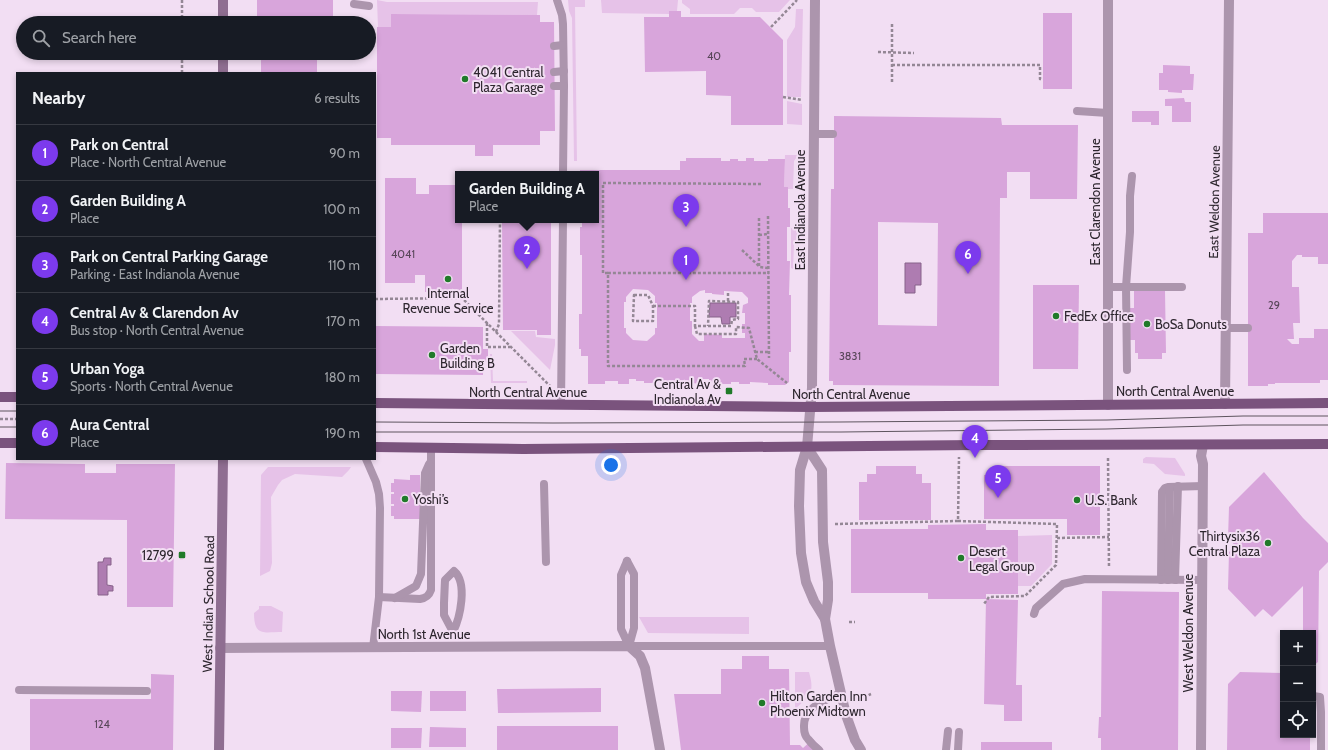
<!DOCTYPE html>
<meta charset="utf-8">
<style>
:root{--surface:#171b24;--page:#20242c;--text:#f1f3f6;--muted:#9ea1a6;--line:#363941;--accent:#7c3aed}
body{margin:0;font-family:Cabin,sans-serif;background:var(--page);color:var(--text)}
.controls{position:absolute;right:12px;bottom:12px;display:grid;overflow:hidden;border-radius:0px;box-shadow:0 2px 6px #0003}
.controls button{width:36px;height:36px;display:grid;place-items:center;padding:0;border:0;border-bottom:1px solid var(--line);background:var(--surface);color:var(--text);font:20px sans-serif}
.you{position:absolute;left:611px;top:465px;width:14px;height:14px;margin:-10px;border:3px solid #fff;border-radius:50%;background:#1a73e8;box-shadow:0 0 0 6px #1a73e833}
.badge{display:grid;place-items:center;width:26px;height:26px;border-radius:50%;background:var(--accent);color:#fff;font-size:13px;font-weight:700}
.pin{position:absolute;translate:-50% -33px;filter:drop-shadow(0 1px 2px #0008)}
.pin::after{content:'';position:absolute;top:21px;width:14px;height:12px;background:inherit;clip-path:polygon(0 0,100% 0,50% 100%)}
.popup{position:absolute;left:455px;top:171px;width:144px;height:52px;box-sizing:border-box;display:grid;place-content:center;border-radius:0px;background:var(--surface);filter:drop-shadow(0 1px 3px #0005);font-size:13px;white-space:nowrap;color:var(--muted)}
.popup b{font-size:15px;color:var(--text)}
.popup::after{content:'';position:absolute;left:50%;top:100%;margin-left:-8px;border:8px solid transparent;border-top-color:var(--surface)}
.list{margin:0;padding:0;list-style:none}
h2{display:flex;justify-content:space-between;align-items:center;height:52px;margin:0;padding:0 16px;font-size:17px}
h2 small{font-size:13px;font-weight:400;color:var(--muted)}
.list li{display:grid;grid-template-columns:26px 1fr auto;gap:12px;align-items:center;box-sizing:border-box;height:56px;padding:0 16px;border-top:1px solid var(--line)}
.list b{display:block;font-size:15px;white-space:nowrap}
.list p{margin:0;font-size:13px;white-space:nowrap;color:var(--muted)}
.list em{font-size:13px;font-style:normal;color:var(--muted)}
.icon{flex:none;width:22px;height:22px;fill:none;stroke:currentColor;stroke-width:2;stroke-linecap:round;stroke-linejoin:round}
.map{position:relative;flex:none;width:1328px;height:750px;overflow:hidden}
.search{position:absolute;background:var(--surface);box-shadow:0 2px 6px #0003;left:16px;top:16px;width:360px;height:44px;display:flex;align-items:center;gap:10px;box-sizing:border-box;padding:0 14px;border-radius:22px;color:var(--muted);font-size:15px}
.panel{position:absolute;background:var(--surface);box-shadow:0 2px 6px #0003;left:16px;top:72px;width:360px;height:388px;border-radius:0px}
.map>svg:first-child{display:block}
.green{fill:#e6c2e8}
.water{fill:#ae7cb1;stroke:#87628a}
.building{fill:#d8a5db;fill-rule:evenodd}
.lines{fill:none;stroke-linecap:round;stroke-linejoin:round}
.path{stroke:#948795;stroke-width:2.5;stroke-dasharray:3 2;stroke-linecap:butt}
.service{stroke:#ac95ad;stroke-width:8}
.minor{stroke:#ac95ad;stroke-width:10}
.secondary{stroke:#8f6e91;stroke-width:10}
.primary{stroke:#7a537d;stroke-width:10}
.tram{stroke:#5e545f;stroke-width:1}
.poi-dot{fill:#207a29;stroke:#f2def3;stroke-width:1.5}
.labels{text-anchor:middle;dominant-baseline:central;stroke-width:4;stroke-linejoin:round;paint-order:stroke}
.number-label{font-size:11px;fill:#584659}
.poi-label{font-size:13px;fill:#2d262e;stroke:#f2def3;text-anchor:start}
.street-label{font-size:13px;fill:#2d262e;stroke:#f2def3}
</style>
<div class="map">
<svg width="1328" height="750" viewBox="0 0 1328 750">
<rect width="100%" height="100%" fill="#f2def3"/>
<g class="green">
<path d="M377,0L387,2H538L537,15L391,14V27H378Z"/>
<path d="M568,0H585V7H575L577,161H574L572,18L569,11Z"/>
<path d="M601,0H678L677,11L669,14L602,13Z"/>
<path d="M682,0H790L779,12H756L752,8H740L734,14H690V9L682,3Z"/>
<path d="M796,9H803L801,97H787V40L795,27Z"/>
<path d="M787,101L802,104V125L787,124Z"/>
<path d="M785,155H798L794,161L793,189H788V187H784Z"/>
<path d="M791,228L798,229L797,237L794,245L793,269L791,268Z"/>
<path d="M511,331H535L536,337L555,339V345L550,370Z"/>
<path d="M490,354H492L493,381H527V383H491Z"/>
<path d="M1146,457L1175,458L1185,474V476L1165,474L1154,464L1143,463V459Z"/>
<path d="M268,467H351L349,470L342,477L295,474L282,480L278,485L271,497L272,563L270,571L260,576L261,475Z"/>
<path d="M1052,535V564L1031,586H1018V536Z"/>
<path d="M259,606H271L283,612L282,632C264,632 254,637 254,613L259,609Z"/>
<path d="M639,617H749V634L648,633Z"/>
<path d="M795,672H809C815,693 810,696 795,709Z"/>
</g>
<g class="water">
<path d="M905,263H921V285H915V293H905Z"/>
<path d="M710,303H736V317H730V324H722L721,317H709Z"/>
<path d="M104,558H111V565H107V585L113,586V591H108V595H98V562H103Z"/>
</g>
<g class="building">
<path d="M257,0H333V17H319V19H289L284,23H257Z"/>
<path d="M669,11H681V17H760L783,40V125H731V96L706,95V71L645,72L644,17H669Z"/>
<rect x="1043" y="13" width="29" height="76"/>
<path d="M391,14L540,15V22H554L555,131H540V145H493V156H475V145H391V138H377V27H391Z"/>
<path d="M263,53H280V56H304V53H324V60H317V73H261V56H263Z"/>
<path d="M1163,65L1190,66V74H1194L1193,90H1182V93L1168,92V90H1159V73H1163Z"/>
<path d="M1184,98L1185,102H1191V122H1172V106H1165V99Z"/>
<path d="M1132,111H1159V125H1151V122H1132Z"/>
<path d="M834,116L1001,118L1002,125H1078L1077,199H1030V172H1007V198H1000L999,386L833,385V381H829L831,189H834ZM878,222L938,223L937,326L878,325Z"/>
<path d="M686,158H721V161H730V159H738V161H746V158H754V161H768V159H785L784,187H788V208H790V227H787V261H790L789,295H791V352H789V382L785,385H768V383L750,382V384H739V382H731V384H717V382H709V379H703V384L691,383V382L665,383V382L658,381V383H644V381H636V379H629V384H618V381H605V384H588V356H581V349H579V314H582V255H580V227H582V220H596V174H580V170H680V161H686ZM633,289L648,290L655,296V303H657V328H655V334L647,341L633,340L626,333V328H624V302H626V297ZM705,290V293H712V294L724,295V291L742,292L748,298V303L743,305L742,313H745V324H742V333H745V338H722V335L704,334V341H699L692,334V321H690V303H692V297L700,291Z"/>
<path d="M385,178H416V194H429V185H458V220H462V292H425V275H415V283H385Z"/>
<path d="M1263,213H1328V264H1318V257H1302V255H1297L1292,261V287H1299L1300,323H1293L1294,339H1287L1292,344H1299V338H1314V329H1328V380H1320V383H1275V384H1268V386H1248V233H1263Z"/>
<path d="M502,220H551V335H537V330H503Z"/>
<path d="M1033,285H1079L1078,369H1033Z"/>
<path d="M1134,291H1165L1166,353H1162V359H1138V353H1135V340H1129L1128,308H1134Z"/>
<path d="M375,326L483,327V349H488V362H483V375L375,374Z"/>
<path d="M6,463L85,464V473H116V464H175L173,607H127V520L5,519Z"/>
<path d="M876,466H916V474H922V483H931V520H859V482H867V474H876Z"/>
<path d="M1001,466H1100V535H1067V519H984V475H1001Z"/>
<path d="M1264,472L1303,518L1328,543V562L1319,571L1318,662L1313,666V633H1303V586L1272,617L1263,609L1255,617L1228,589L1229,552L1236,546L1228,539L1229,507Z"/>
<path d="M410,475H420V519H394V516H391V506H394V504H391V494H394V492H391V483H394V479L410,480Z"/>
<path d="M986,524V530H1018V594H986V599H928V593H851V529H928V525Z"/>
<rect x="180" y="551" width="3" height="9"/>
<path d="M1102,591L1179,592L1178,750H1101V738H1098L1099,717H1101Z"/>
<path d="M986,599L1018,600L1016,685H1022V721H1004V705L984,704Z"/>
<path d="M742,656H769V669H789L790,745H800L803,748L813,739L824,750H681L674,694H721V669H742Z"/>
<path d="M1240,672L1283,673V735H1310V750H1227L1228,684Z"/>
<path d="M151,674L174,675L173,750H30V699H151Z"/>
<path d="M601,688V712L498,713L497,689Z"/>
<path d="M391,691H422L421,712L391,711Z"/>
<rect x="430" y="691" width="36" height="20"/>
<rect x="497" y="726" width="121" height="24"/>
<path d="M430,727L466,728V747H429Z"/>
<path d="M391,728H422L421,748H391Z"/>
<rect x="981" y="742" width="71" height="8"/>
</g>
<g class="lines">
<g class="path">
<path d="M182,23V0"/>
<path d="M771,27L797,0"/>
<path d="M878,52L914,53"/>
<path d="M892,65H1040V79H1043"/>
<path d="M182,73V53"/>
<path d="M892,82V22"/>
<path d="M783,97L802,100"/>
<path d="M768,216L769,358"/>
<path d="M759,235L768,234"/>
<path d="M742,250L760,267L768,268"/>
<path d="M759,266V216"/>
<path d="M608,273H603V183L763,184"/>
<path d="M634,295H648L653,306V321H633Z"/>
<path d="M375,299L462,298L550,386"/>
<path d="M728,301V291"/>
<path d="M653,306H695V326H731L732,320L738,319V302L709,301L708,326"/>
<path d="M487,323V347H510"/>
<path d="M695,326L697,334H736V327L749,328L757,359L787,383"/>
<path d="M496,332L499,324L500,220"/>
<path d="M755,352H769"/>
<path d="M757,359H744L745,366H608V273H769"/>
<path d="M0,419H17"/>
<path d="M1108,458L1109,568"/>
<path d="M958,521L1057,524L1056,565L1025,596L989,597L984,604"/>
<path d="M835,524L958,521L959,457"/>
<path d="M1057,538L1109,537"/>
<path d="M849,622H855"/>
<path d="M864,697L871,694"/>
</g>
<g class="service">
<path d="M557,0L562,15L563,24L564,86L563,174"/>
<path d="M354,4L369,6"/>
<path d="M554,46L563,45"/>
<path d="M554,72L564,71"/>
<path d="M554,86H564"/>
<path d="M1077,111L1108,113"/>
<path d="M814,134H833"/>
<path d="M1108,287H1182"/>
<path d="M1226,328H1248"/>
<path d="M1127,370L1126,287L1130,232V196L1132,176"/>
<path d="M561,405L563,220"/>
<path d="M366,459L376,482L379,494L380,508L379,597L373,648"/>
<path d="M544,484L546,562"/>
<path d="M627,561L634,574V628L629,646"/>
<path d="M627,561L621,575V629L629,646"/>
<path d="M454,571C468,583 460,618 453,632L444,615V603L445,580Z"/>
<path d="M1161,580L1162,492L1165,488L1168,487L1203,486"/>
<path d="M1168,580L1170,487"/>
<path d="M1175,580L1178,486"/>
<path d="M379,597L420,599C426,598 429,596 431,590V448"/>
<path d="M395,598L416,586L421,574L425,473L429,464"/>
<path d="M1034,614L1036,608L1063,584L1085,579L1202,580"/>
<path d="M629,646H830"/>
<path d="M19,690L147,691"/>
<path d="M1313,696L1320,697L1321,712V750"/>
<path d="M819,750C815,747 811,743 808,739C805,736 804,732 804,727C803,707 825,701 840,693"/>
<path d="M946,750L948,731"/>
<path d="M958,750L959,732"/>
</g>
<g class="minor">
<path d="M815,0L812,388L807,447L800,470L799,506L801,553L806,582L814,601L825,619"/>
<path d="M1108,0V405"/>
<path d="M1225,404L1229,0"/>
<path d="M807,447L822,470L823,542L828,582V600L825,619L830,646L846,715L855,740L861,750"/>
<path d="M220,648L629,646L640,656L645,668L660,750"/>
<path d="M1201,750L1203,464L1201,456L1203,445"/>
</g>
<g class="secondary">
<path d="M223,23V0"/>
<path d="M223,73V53"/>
<path d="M219,750L223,459"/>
</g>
<g class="primary">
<path d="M0,397H17"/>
<path d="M375,403L811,407L1328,403"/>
<path d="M0,443H17"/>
<path d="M375,447L523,449L976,445L1328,444"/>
</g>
<g class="tram">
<path d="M0,411H17"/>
<path d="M375,422L553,423L839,422L1107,420L1243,416H1328"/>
<path d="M0,427H17"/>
<path d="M375,432H841L1106,429L1243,425H1328"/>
</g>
</g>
<g class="poi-dot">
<circle cx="465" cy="79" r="4"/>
<circle cx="448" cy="279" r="4"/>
<circle cx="1056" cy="316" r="4"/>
<circle cx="1147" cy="324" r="4"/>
<circle cx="432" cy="355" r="4"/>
<rect x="725" y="387" width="8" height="8" rx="2"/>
<circle cx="405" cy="499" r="4"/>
<circle cx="1077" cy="500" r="4"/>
<circle cx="1268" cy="543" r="4"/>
<rect x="178" y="551" width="8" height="8" rx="2"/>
<circle cx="961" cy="558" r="4"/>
<circle cx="762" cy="703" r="4"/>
</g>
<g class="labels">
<g class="number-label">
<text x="714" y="56">40</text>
<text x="403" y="254">4041</text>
<text x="1274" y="305">29</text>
<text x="850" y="356">3831</text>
<text x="102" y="724">124</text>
</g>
<g class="poi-label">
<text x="473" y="72">4041 Central<tspan x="473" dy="15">Plaza Garage</tspan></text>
<text x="448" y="293" text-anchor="middle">Internal<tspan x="448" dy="15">Revenue Service</tspan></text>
<text x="1064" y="316">FedEx Office</text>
<text x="1155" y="324">BoSa Donuts</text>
<text x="440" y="348">Garden<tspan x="440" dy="15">Building B</tspan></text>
<text x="721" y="384" text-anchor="end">Central Av &amp;<tspan x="721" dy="15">Indianola Av</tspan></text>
<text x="413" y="499">Yoshi’s</text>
<text x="1085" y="500">U.S. Bank</text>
<text x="1260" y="536" text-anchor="end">Thirtysix36<tspan x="1260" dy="15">Central Plaza</tspan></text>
<text x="969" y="551">Desert<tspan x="969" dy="15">Legal Group</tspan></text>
<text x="174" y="555" text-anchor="end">12799</text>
<text x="770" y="696">Hilton Garden Inn<tspan x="770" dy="15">Phoenix Midtown</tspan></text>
</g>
<g class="street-label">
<text transform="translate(1095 202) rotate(-90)">East Clarendon Avenue</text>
<text transform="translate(1214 202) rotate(-89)">East Weldon Avenue</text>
<text transform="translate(800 210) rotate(-90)">East Indianola Avenue</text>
<text x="1175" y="391">North Central Avenue</text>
<text x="528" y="392">North Central Avenue</text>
<text x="851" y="394">North Central Avenue</text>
<text transform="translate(208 604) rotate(-89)">West Indian School Road</text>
<text transform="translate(1188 633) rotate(-90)">West Weldon Avenue</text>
<text x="424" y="634">North 1st Avenue</text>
</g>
</g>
</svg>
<div class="controls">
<button>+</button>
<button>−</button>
<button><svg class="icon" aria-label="locate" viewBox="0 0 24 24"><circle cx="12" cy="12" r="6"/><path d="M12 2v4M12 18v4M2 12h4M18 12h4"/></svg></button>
</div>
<div class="you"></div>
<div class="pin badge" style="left:686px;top:280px">1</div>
<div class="pin badge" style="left:527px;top:269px">2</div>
<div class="popup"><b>Garden Building A</b>Place</div>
<div class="pin badge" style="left:686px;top:227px">3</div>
<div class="pin badge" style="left:975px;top:458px">4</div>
<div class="pin badge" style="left:998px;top:498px">5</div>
<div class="pin badge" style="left:968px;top:274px">6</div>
<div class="search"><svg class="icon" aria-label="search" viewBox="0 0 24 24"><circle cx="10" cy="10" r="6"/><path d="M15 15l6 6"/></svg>Search here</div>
<section class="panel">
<h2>Nearby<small>6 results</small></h2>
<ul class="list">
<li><span class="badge">1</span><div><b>Park on Central</b><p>Place · North Central Avenue</p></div><em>90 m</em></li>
<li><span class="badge">2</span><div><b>Garden Building A</b><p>Place</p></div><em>100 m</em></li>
<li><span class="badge">3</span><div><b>Park on Central Parking Garage</b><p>Parking · East Indianola Avenue</p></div><em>110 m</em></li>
<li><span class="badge">4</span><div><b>Central Av &amp; Clarendon Av</b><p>Bus stop · North Central Avenue</p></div><em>170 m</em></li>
<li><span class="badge">5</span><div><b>Urban Yoga</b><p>Sports · North Central Avenue</p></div><em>180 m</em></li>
<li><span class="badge">6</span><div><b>Aura Central</b><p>Place</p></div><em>190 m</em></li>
</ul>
</section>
</div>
